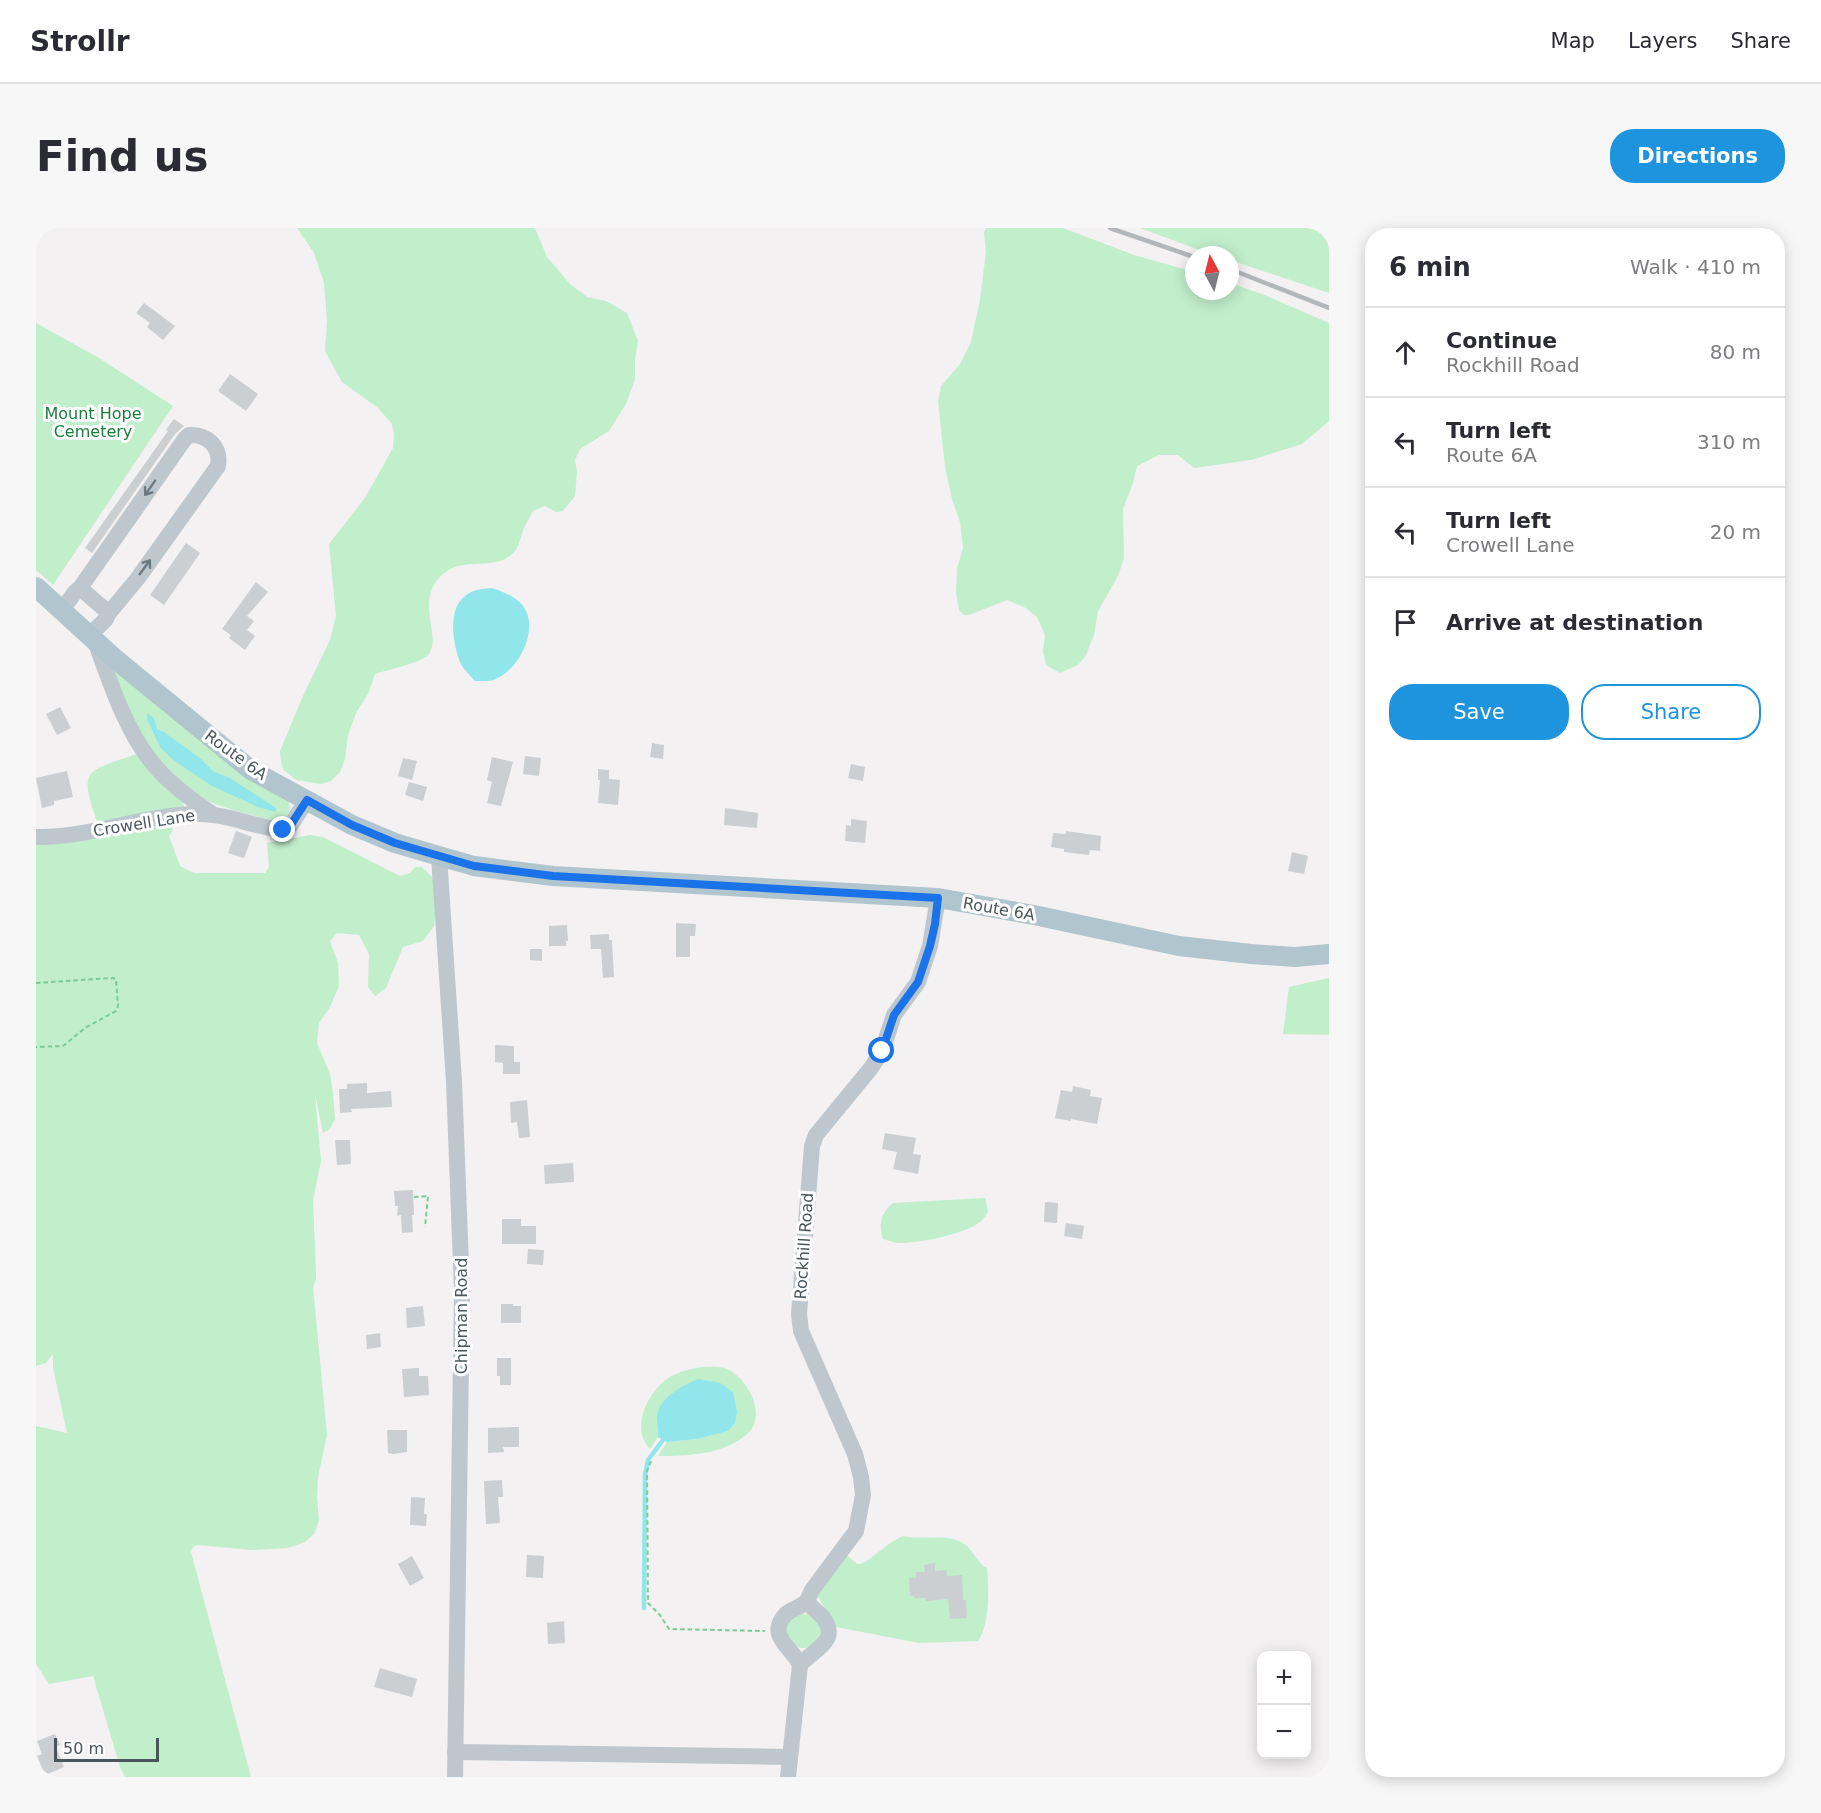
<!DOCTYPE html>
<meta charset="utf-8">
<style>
:root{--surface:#fff;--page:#f7f7f7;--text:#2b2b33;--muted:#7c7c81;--line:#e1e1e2;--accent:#1f94de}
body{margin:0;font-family:"DejaVu Sans",sans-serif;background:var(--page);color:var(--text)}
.controls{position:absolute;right:18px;bottom:18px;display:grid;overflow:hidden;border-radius:12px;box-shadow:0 3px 15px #0003}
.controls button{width:54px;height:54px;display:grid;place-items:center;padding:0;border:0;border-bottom:2px solid var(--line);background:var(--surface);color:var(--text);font:30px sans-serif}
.compass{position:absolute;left:1149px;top:18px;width:54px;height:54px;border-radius:50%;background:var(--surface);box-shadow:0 3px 15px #0003;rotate:353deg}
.scale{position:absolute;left:18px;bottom:15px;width:105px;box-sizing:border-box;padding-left:6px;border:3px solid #49575d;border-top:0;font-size:16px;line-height:21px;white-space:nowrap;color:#49575d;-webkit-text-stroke:4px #fff;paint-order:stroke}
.stop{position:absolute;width:18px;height:18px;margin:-14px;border:4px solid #1a73e8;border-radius:50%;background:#fff}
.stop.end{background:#1a73e8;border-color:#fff;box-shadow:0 2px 6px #0008}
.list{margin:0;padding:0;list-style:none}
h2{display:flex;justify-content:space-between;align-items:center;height:78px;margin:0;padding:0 24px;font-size:26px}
h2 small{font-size:20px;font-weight:400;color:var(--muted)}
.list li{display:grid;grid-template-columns:39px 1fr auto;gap:18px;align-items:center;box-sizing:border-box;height:90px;padding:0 24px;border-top:2px solid var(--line)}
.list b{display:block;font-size:22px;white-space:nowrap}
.list p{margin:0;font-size:20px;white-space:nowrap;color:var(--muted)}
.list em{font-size:20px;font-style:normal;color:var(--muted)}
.actions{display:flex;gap:12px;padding:18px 24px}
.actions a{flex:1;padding:14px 0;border:2px solid var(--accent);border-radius:24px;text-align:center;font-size:21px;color:var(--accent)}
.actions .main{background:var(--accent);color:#fff}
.icon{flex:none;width:33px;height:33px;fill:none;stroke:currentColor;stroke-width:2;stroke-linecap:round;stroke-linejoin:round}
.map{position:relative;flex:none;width:1293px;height:1549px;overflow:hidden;border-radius:24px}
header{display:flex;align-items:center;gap:36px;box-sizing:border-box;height:84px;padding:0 30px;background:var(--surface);border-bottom:2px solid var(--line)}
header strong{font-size:28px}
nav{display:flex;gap:33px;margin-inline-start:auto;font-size:21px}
.intro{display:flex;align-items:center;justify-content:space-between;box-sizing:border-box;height:144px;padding:0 36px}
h1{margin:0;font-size:42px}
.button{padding:15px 27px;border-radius:24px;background:var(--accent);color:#fff;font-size:21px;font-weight:700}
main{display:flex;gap:36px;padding:0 36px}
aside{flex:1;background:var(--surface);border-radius:24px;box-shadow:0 3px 15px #0003}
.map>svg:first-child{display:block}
.green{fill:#c1eecb}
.water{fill:#90e6ea}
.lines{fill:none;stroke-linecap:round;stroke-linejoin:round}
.stream{stroke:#90e6ea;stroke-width:4.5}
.building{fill:#cbcfd2}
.path{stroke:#7acb95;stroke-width:2;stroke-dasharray:4.5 3;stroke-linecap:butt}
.minor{stroke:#bdc7cd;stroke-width:16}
.major{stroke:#b1c5ce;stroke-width:20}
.rail{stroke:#b3b7ba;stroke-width:4.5}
.oneway{stroke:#6c797f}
.route{stroke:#1a73e8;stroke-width:8}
.labels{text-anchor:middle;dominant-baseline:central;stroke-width:6;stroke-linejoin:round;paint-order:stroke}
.park-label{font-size:16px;fill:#1a7e3b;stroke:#fff}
.street-label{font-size:16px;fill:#49575d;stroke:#fff}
</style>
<header>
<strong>Strollr</strong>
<nav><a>Map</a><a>Layers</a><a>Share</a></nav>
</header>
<div class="intro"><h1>Find us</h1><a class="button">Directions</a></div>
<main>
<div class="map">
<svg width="1293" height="1549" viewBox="0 0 1293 1549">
<rect width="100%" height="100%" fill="#f3f1f1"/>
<g class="green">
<path d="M261,0H499L511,29L534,56L551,69L570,73L591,85L602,113L599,131V151L590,176L573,203L544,221L539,232L541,244L539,268L527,283L520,284L509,278L497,283C494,290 489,296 487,303C484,310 483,319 478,324C459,346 425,325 403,350C379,377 408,412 391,428C383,435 351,442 339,446L332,466L321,483L312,507L309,531L304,544L295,553L285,556L260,552L247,541L245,533L244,523L267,468L294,412L300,388L293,316L329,270L357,220L358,206L356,196L342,180L306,154L289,123L291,93L288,55L278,25Z"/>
<path d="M950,0H1027L1098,27L1158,44V63H1194V55L1226,66L1293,95V193L1266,216L1215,232L1158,240L1142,227H1123L1101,238L1097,255L1087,281L1088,330L1082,348L1062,383L1058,407L1050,427L1042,437L1024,445L1010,437L1007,423L1009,407L1001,389L990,380L971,372L933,387H928L923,382L920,365L921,341L927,320L924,294L916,271L909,239L902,173L905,158L924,136L935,114L944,72L950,24L948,5Z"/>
<path d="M1104,0H1293V65L1194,32V27H1177Z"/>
<path d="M0,95L63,130L137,178L17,357L0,342Z"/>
<path d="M63,427L251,572C257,581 252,587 246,594H243C218,587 180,580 159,566C111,535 89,477 63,427Z"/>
<path d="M101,526L147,575L148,579L62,596C42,540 49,544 101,526Z"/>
<path d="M135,595L137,602L133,608L144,638L158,645H229L233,639L231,615L274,607L287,609L364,648L374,645L379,639H386L399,652L402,666L398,698L387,713L367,719L350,760L339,768L332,759L333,726L323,707L301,705L294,713L302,735L303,758L294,779L283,795L281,815L294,846L297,866L299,891L293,902L287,905L279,866L285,933L277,972L280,1043V1052L277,1059L291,1207L282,1249L281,1270L283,1292L278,1306L269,1314L252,1320L216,1322L162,1317L157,1319L155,1324L215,1549H89L84,1539L57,1448L13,1456L0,1436V1198L31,1205L17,1140V1126L10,1135L0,1138V614Z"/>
<path d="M1293,750V807L1247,806L1253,759Z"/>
<path d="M949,970L952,983C950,987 947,992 944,994C930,1006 879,1016 861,1015C856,1014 851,1012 847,1011C842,996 845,985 857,975Z"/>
<path d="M667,1139C674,1139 684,1138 691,1141C712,1150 732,1188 711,1206C687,1227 651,1228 622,1228L631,1214L661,1211L692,1203L699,1195L621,1188L622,1209L614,1221C595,1202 610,1168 628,1153C639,1144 653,1141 667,1139Z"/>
<path d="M868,1308C887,1313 908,1305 925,1314C937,1320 941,1336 951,1340C953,1360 954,1396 942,1413L883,1415L800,1399C797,1387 786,1379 781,1366L811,1327C814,1330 819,1335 822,1336C830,1338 854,1311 868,1308Z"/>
<circle cx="767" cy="1403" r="17"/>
</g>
<g class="water">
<path d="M456,360C468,364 484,370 490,383C502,407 479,448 453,453C448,453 443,453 439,453C434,447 427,441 424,434C417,416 411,382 429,368C437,361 446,361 456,360Z"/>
<path d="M111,485L118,490L121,501L128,504L165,531L178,544L192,549L240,580V584L222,579L176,558L136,531L124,519L111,491Z"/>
<path d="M662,1151L684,1155L697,1164L701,1184L699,1195L692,1203L661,1211L631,1214L622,1209C622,1203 621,1196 621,1189C623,1169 646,1158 662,1151Z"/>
</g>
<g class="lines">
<path class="stream" d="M608,1380L609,1247L612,1232L627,1212"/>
</g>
<g class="building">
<path d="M108,75L139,98L127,112L111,99L114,95L100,85Z"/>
<path d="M194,146L222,166L210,183L182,163Z"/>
<path d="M138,191L148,198L139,206L56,325L49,320L132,203L130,202Z"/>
<path d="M150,315L164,325L128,377L114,367Z"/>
<path d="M220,354L232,364L211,388L218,393L211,402L219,408L209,422L193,410L195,407L186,401Z"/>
<path d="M24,479L35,500L21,507L10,486Z"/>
<path d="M616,515L628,517L627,531L614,529Z"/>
<path d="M489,528L505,530L503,548L487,546Z"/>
<path d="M456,529L477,534L465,578L451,575L456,554L451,552Z"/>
<path d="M367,530L381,533L376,552L362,548Z"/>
<path d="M815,536L829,539L827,553L812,550Z"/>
<path d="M562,541L573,542V551L584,552L582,577L562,575L564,552H562Z"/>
<path d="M31,543L37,569L18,573V577L6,580L0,550Z"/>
<path d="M373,554L391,559L387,573L369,567Z"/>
<path d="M689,580L722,585L721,600L688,597Z"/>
<path d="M815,591L831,593L829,615L809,613L810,597L815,598Z"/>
<path d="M200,603L216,609L208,630L192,625Z"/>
<path d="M1030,603L1065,608L1064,623L1054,622L1053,627L1028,624V621L1015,619L1017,605L1030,606Z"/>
<path d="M1256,624L1272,628L1268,646L1252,643Z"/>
<path d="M640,695L660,696L659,708H654V729H640Z"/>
<path d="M531,697L532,713H530V718H513V698Z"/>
<path d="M573,706V712H576L578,749L567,750L565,721H555L554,707Z"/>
<path d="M494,721H506V733L494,732Z"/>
<path d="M459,817L478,818V834H484V846H467V835L459,834Z"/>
<path d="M331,855V865L355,863L356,879L315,881L316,884L304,885L303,861H311V856Z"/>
<path d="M1037,858L1055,862L1054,868L1066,870L1061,896L1035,891V893L1019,890L1025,862L1036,864Z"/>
<path d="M491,872L494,909L483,910L481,894L475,895L474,874Z"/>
<path d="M849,905L880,910L877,926L885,927L882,946L857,941L861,924L846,921Z"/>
<path d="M299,912H314L315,936L301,937Z"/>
<path d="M537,935L538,954L509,956L508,937Z"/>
<path d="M377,962L378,987H376L377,1004L366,1005L365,987L361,988L362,978H359L358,963Z"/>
<path d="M1009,974L1022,975L1021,995L1008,994Z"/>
<path d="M466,991H485V998H500V1016H466Z"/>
<path d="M1030,995L1048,998L1046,1011L1028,1008Z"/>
<path d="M492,1021L508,1022L507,1037L491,1036Z"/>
<path d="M465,1076H477V1078H485V1095H465Z"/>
<path d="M387,1078L389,1098L371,1100L370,1080Z"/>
<path d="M344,1105L345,1119L331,1121L330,1107Z"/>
<path d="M461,1130H475V1157H464V1148H461Z"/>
<path d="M383,1140V1148H392L393,1167L368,1169L366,1141Z"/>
<path d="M483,1199V1219H467L468,1224L452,1225V1200Z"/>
<path d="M351,1202H371V1224L357,1226L352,1225Z"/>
<path d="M466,1252L467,1269H462L464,1295L450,1296L448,1253Z"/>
<path d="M375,1269L389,1270L388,1286H391L390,1298L374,1297Z"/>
<path d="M491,1327L508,1328L507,1350L490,1349Z"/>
<path d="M376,1328L388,1350L374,1358L362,1336Z"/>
<path d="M899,1335V1343L910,1342L911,1348L926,1347L927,1372H930L931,1390L914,1391L912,1371L890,1373L889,1370H878V1368H874L873,1350H880V1344H889L888,1337Z"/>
<path d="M528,1393L529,1415L512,1416L511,1395Z"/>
<path d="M344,1440L381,1451L376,1469L338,1459Z"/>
<path d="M19,1506L24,1517L20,1519L28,1539L9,1547L1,1528L6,1526L1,1513Z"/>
</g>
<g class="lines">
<g class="path">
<path d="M0,755L77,750L80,751L82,778L80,783L49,800L27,818L0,819"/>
<path d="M378,969L392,968L389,999"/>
<path d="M615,1233L611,1243L612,1375L624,1387L633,1401L729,1403"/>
</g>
<g class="minor">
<path d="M44,360L148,212L153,207C172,206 185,219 182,238L102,350L73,385"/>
<path d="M26,382L39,364L44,360L73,385L70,391L53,408"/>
<path d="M59,413C74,454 90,505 119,538C135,557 155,571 175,585"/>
<path d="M0,609C54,610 106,587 160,586C190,585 217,599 247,602L254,598L271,572"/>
<path d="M403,628L418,853L426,1064L419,1549"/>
<path d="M771,1373L776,1362L820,1303L827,1267L825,1249L819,1226L765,1103L763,1086L776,918L780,907L835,840L846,823L858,787L882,754L894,718L902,670"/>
<path d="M771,1373C776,1382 783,1383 788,1391C804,1414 775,1423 764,1437C758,1421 729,1408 750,1386C756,1381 765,1379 771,1373Z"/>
<path d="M419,1524L754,1529"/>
<path d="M752,1549L764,1437"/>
</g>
<path class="major" d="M0,359L78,430L215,542L316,597L359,615L403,628L438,638L517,648L902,670L998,687L1143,718L1215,726L1259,729L1293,726"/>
<g class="rail">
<path d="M1074,0L1158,29"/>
<path d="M1194,41L1293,80"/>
</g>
</g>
<defs><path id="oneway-shaft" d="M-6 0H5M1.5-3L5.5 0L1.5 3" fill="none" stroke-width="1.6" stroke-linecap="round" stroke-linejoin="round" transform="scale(1.5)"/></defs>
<g class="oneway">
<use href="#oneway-shaft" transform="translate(114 260) rotate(125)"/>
<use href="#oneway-shaft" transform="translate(109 339) rotate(-54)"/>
</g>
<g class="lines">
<path class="route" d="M247,602L254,598L271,572L316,597L359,615L438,638L517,648L902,670L899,696L894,718L882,754L858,787L846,823"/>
</g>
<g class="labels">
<g class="park-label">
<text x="57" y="185">Mount Hope<tspan x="57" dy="18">Cemetery</tspan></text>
</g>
<g class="street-label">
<text transform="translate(200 527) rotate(36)">Route 6A</text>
<text transform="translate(108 595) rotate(-9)">Crowell Lane</text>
<text transform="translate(963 681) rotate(10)">Route 6A</text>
<text transform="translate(768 1018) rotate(-86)">Rockhill Road</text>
<text transform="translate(425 1088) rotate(-90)">Chipman Road</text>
</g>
</g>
</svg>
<div class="controls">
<button>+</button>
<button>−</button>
</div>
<svg class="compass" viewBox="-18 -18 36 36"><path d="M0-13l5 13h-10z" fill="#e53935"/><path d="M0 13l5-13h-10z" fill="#7c7c81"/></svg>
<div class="scale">50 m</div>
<div class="stop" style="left:846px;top:823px"></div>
<div class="stop end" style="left:247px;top:602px"></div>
</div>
<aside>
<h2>6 min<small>Walk · 410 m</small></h2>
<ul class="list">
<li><svg class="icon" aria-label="ahead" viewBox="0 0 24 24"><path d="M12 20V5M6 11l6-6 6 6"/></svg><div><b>Continue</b><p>Rockhill Road</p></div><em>80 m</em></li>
<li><svg class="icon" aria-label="left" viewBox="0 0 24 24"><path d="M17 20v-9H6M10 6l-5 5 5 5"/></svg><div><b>Turn left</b><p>Route 6A</p></div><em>310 m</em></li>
<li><svg class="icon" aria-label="left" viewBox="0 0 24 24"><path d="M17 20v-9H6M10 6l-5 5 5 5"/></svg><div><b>Turn left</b><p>Crowell Lane</p></div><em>20 m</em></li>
<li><svg class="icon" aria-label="arrive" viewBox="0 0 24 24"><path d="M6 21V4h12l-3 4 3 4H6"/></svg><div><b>Arrive at destination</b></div></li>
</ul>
<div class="actions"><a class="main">Save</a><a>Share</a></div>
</aside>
</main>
